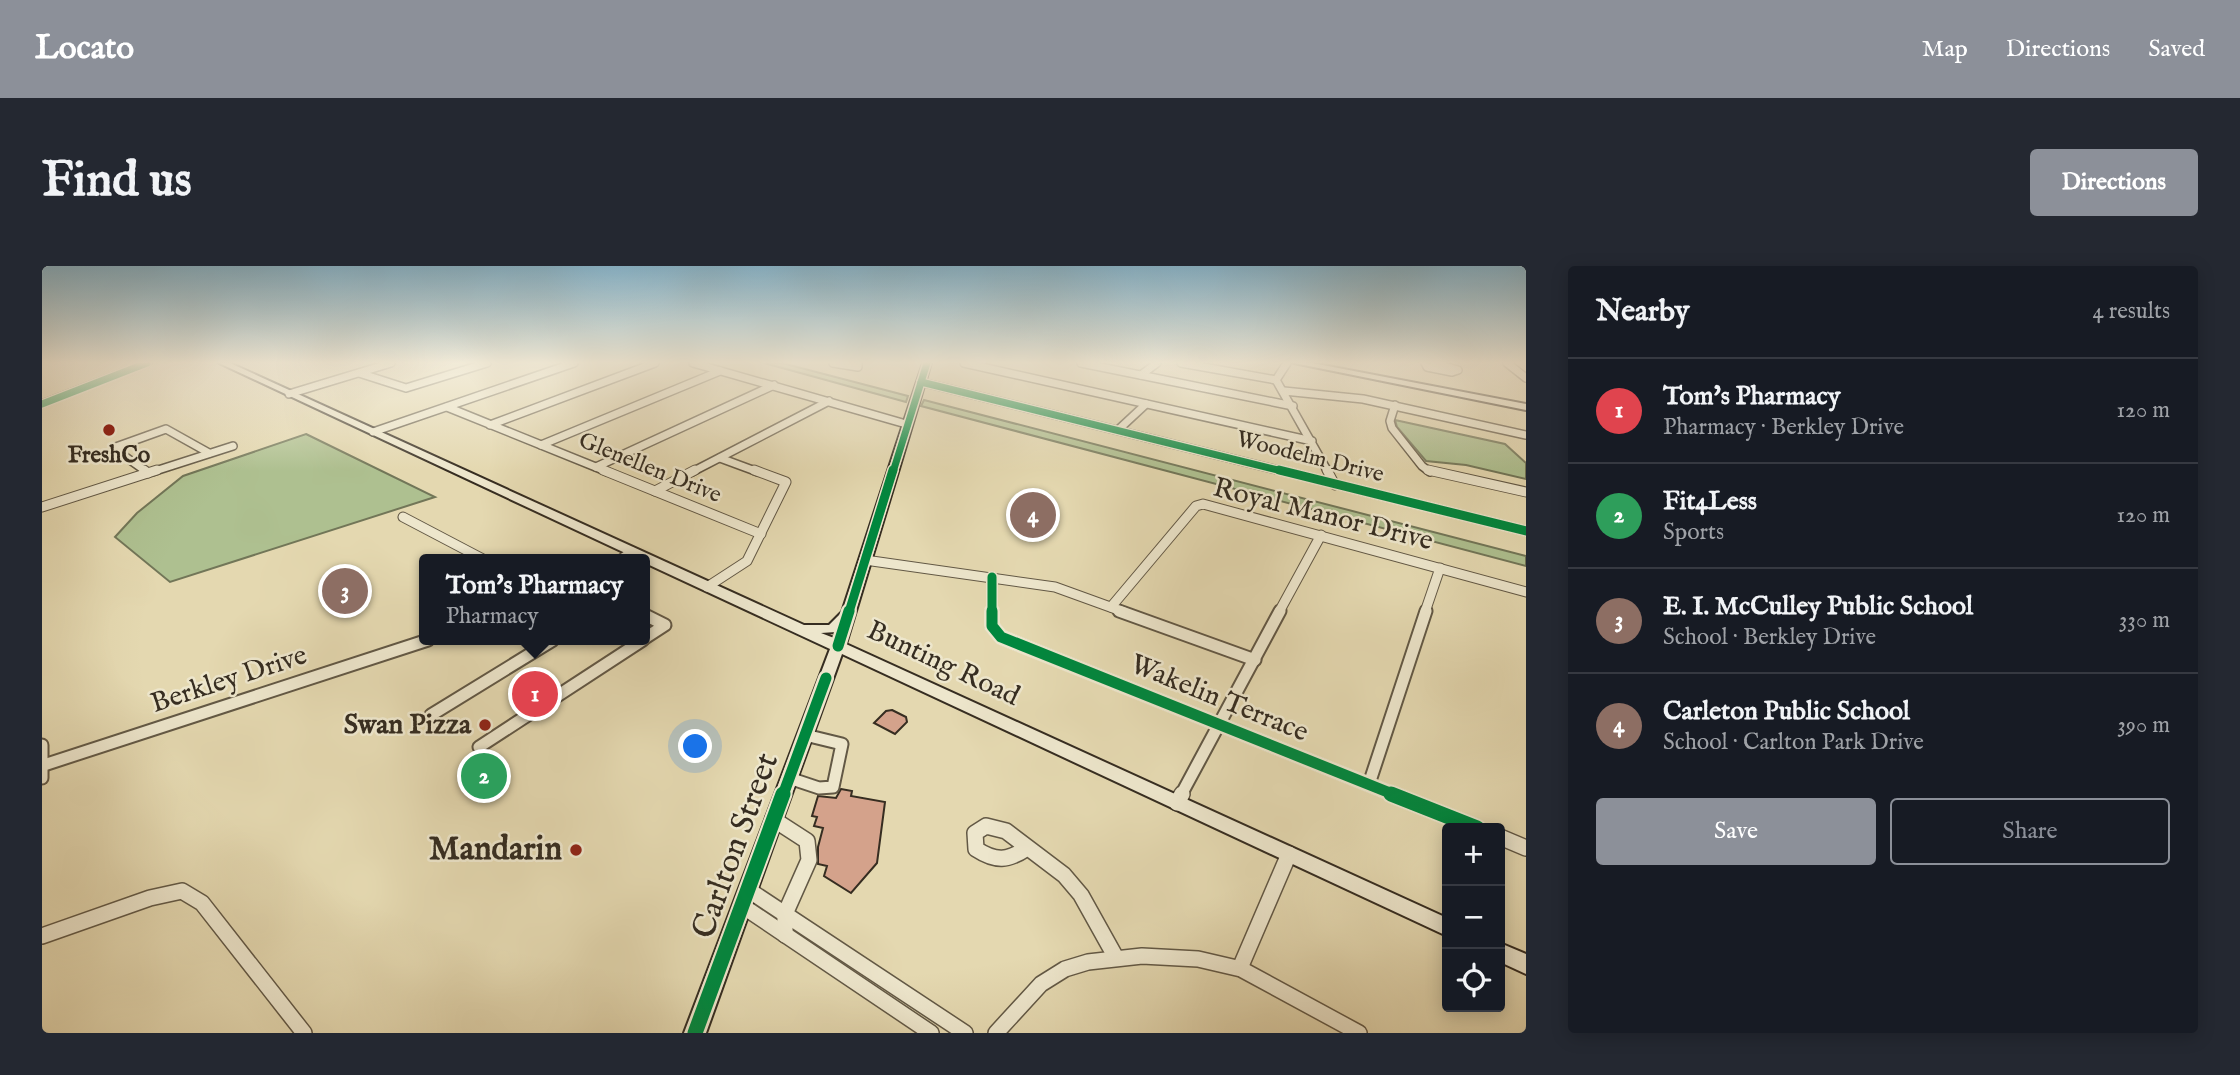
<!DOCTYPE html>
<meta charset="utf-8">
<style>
:root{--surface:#171b24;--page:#242831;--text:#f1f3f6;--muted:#9ea1a6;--line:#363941;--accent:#8c9099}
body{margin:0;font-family:"IM FELL English",serif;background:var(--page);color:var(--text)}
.controls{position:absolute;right:21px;bottom:21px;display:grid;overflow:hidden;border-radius:7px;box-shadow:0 4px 18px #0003}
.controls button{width:63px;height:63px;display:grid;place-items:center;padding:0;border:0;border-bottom:2px solid var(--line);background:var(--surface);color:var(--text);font:35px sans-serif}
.you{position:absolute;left:654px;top:481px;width:24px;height:24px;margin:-18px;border:5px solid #fff;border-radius:50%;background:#1a73e8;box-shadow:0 0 0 10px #1a73e833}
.badge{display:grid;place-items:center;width:46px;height:46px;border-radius:50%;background:var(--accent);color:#fff;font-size:23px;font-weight:700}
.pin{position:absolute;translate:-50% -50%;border:4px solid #fff;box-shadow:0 2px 7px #0006}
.popup{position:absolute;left:377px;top:288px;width:231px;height:91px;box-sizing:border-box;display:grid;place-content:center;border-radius:7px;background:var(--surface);filter:drop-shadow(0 2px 5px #0005);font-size:23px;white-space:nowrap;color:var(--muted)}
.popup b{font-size:26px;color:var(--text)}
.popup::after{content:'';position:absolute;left:50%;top:100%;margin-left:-14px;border:14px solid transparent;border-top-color:var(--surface)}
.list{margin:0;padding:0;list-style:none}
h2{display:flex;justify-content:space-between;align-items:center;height:91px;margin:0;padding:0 28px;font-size:30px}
h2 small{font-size:23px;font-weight:400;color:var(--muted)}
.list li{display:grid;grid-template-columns:46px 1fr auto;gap:21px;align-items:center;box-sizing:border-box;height:105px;padding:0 28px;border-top:2px solid var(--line)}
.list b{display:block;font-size:26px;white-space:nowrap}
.list p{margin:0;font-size:23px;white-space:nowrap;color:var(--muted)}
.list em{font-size:23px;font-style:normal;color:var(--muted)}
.actions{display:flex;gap:14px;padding:21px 28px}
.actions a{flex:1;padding:16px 0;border:2px solid var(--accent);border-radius:7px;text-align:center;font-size:24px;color:var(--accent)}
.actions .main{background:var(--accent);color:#fff}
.icon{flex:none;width:38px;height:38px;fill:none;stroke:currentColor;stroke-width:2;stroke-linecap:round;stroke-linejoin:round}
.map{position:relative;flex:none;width:1484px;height:767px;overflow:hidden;border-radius:7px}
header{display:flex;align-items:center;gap:42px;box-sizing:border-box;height:98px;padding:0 35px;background:var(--accent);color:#fff}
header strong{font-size:33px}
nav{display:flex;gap:38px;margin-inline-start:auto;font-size:24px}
.intro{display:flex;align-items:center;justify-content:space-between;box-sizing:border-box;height:168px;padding:0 42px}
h1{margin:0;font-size:49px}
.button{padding:18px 32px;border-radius:7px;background:var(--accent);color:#fff;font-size:24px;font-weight:700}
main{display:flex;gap:42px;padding:0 42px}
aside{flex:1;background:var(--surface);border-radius:7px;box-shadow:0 4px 18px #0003}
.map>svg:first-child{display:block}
.green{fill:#aec090;stroke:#727658;stroke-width:2}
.building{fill:#d4a28b;stroke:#362d21;stroke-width:2}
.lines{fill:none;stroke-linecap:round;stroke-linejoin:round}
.street-far3-casing{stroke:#625845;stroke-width:10}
.street-far2-casing{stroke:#625845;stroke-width:11}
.street-far1-casing{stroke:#625845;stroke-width:15}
.street-casing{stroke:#625845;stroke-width:18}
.secondary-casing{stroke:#362d21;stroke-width:4}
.street-far3{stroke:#ede6cc;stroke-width:7}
.street-far2{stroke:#ede6cc;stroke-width:9}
.street-far1{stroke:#ede6cc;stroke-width:11}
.street{stroke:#ede6cc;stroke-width:15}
.secondary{fill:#ede6cc;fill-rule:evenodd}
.cycleway-far3-casing{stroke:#ede6cc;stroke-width:10}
.cycleway-far2-casing{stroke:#ede6cc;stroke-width:12}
.cycleway-far1-casing{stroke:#ede6cc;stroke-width:16}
.cycleway-casing{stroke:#ede6cc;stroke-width:19}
.cycleway-far3{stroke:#00873e;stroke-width:7}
.cycleway-far2{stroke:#00873e;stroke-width:9}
.cycleway-far1{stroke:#00873e;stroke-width:11}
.cycleway{stroke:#00873e;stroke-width:15}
.poi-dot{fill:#8f2418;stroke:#ede6cc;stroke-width:2.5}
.labels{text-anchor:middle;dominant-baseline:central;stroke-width:5;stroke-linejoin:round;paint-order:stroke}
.far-poi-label{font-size:23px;font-weight:bold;fill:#362d21;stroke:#ede6cc}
.far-street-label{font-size:23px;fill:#362d21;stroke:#ede6cc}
.street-label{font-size:28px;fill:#362d21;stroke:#ede6cc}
.poi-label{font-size:28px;font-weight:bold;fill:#362d21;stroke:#ede6cc;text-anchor:end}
.near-street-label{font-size:33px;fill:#362d21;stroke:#ede6cc}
.near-poi-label{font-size:33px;font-weight:bold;fill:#362d21;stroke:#ede6cc;text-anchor:end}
</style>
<header>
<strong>Locato</strong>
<nav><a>Map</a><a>Directions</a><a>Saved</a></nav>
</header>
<div class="intro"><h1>Find us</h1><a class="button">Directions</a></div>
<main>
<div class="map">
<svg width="1484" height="767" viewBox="0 0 1484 767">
<rect width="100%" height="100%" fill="#e4d8b0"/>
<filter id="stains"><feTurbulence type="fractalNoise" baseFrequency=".00286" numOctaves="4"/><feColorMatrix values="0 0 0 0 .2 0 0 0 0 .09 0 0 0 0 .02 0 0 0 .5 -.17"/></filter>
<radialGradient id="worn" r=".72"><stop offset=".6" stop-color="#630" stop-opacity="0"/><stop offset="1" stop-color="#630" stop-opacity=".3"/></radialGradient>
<g class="green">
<path d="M722,97H740L866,130L864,136Z"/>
<path d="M882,134L1484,290V300L879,140Z"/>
<path d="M1353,154L1463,178L1484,197V213L1424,199L1384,195L1355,161Z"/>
<path d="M264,168L393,231L128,316L73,271L95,247L141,210Z"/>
</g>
<g class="building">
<path d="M850,444L864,451L865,456L853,468L832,457L844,445Z"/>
<path d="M799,523L810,525L809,530L843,536L835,597L809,627L782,610L785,600L776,598V581L781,562L772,560L775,551L770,550L776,530L794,532Z"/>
</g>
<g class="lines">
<defs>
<g id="street-far3">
<path d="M651,97L864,158"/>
<path d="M791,97L816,101V97"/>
<path d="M922,97L1270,175"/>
<path d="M1039,97L1251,140"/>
<path d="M1139,97L1234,114"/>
<path d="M1383,97L1385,101L1410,106L1416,104L1392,97"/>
<path d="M1465,97L1484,112"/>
<path d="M317,107L364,122L445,97"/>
<path d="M1099,109L1115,97"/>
<path d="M1234,114L1286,206"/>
<path d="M1234,114L1245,97"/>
<path d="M879,116L1244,206"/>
<path d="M1242,125L1321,133L1484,169"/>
<path d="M247,128L349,97"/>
<path d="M1353,139L1348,155L1350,162L1380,200L1388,206"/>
<path d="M405,141L566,206"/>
<path d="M448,159L613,97"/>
<path d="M1076,164L1104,138"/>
<path d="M331,166L532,97"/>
<path d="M499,179L678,105"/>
<path d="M678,192L716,206"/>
<path d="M554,201L732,119"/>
<path d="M105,206L71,182L124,163L167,187"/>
<path d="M110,206L191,180"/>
<path d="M650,206L787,135"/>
</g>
<g id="street-far2">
<path d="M102,204L106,207"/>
<path d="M561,204L719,268"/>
<path d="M1237,204L1484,265"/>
<path d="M1285,204L1293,219"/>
<path d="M1386,204L1484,226"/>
<path d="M613,225L653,204"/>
<path d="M0,241L115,204"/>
<path d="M361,251L441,293"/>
<path d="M579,293L590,286"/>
<path d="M823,294L1013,321L1082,346"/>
<path d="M950,311V346"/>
<path d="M665,321L705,295L744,216L712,204"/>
<path d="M1069,341L1154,240L1161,238L1484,326"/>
<path d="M1237,346L1279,269"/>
<path d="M1383,346L1398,302"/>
</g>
<g id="street-far1">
<path d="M950,345V360L959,371L1353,529"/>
<path d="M1077,345L1213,394"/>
<path d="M603,349L623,359L603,372"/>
<path d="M389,449L511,374"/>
<path d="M0,479V512"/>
<path d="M437,481L601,374"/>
<path d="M2,499L386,374"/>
<path d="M747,512L777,522L791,521L800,478L763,469"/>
<path d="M1327,518L1384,345"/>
<path d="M1139,529L1238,345"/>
</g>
<g id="street">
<path d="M1349,528L1435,562"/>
<path d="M1135,537L1140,528"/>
<path d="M731,553L765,575L767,594L743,648V669"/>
<path d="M1458,571L1484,582"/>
<path d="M985,582C966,595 954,596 934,583L933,567L944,560L964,565L1022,609L1039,629L1073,690"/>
<path d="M705,623L923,767"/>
<path d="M699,639L889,767"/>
<path d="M0,670L108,632L140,625L160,637L262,767"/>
<path d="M1198,702L1247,588"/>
<path d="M954,767L999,718L1023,703L1046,696L1100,690L1156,693L1199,703L1317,767"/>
</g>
<g id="secondary">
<path d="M97,97H109L0,141V135Z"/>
<path d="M177,97H188L762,359H787L800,346L881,97H889L804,378L1405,652V670L800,388L664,767H642L788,383L603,297V293H596ZM794,366L792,372L779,367Z"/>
<path d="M1252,97H1270L1484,138V144Z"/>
<path d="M1458,677L1484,688V708L1458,696Z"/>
</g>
</defs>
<use href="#street-far3" class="street-far3-casing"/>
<use href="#street-far2" class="street-far2-casing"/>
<use href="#street-far1" class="street-far1-casing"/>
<use href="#street" class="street-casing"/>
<use href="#secondary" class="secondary-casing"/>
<use href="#street-far3" class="street-far3"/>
<use href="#street-far2" class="street-far2"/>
<use href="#street-far1" class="street-far1"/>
<use href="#street" class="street"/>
<use href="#secondary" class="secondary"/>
<defs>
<g id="cycleway-far3">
<path d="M879,116L1244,206"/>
<path d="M0,138L105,97"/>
<path d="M851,206L885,97"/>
</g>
<g id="cycleway-far2">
<path d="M1237,204L1484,265"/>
<path d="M950,311V346"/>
<path d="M807,346L851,204"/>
</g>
<g id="cycleway-far1">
<path d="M950,345V360L959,371L1353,529"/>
<path d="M796,380L807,345"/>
<path d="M741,529L784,412"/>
</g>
<g id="cycleway">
<path d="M1349,528L1435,562"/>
<path d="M653,767L741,528"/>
</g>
</defs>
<use href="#cycleway-far3" class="cycleway-far3-casing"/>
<use href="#cycleway-far2" class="cycleway-far2-casing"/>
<use href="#cycleway-far1" class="cycleway-far1-casing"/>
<use href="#cycleway" class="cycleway-casing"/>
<use href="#cycleway-far3" class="cycleway-far3"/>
<use href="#cycleway-far2" class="cycleway-far2"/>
<use href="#cycleway-far1" class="cycleway-far1"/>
<use href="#cycleway" class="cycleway"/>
</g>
<linearGradient id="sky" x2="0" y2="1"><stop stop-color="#87b6ce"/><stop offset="0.47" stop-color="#f3eddb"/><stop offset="1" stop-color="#f3eddb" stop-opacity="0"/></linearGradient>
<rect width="1484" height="205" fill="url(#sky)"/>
<g class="poi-dot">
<circle cx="67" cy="164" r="7"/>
<circle cx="443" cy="459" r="7"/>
<circle cx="534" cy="584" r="7"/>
</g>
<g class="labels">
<g class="far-poi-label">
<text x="67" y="189">FreshCo</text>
</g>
<g class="far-street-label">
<text transform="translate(1268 191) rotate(14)">Woodelm Drive</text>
<text transform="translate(608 202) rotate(22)">Glenellen Drive</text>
</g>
<g class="street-label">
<text transform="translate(1281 249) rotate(14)">Royal Manor Drive</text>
<text transform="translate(901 398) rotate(25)">Bunting Road</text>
<text transform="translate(187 414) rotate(-18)">Berkley Drive</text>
<text transform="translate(1177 433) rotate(22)">Wakelin Terrace</text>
</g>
<g class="poi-label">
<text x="429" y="459">Swan Pizza</text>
</g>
<g class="near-street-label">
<text transform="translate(694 580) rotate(-70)">Carlton Street</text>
</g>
<g class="near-poi-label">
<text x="520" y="584">Mandarin</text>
</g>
</g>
<rect width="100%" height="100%" filter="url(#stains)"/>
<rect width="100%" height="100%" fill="url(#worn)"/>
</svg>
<div class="controls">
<button>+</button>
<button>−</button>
<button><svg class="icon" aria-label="locate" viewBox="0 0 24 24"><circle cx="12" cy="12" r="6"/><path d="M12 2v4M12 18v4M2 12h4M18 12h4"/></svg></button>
</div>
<div class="you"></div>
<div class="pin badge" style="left:493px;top:428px;background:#e0444e">1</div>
<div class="popup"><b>Tom's Pharmacy</b>Pharmacy</div>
<div class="pin badge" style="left:442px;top:510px;background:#2e9e5b">2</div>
<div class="pin badge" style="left:303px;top:325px;background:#8d6e63">3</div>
<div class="pin badge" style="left:991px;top:249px;background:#8d6e63">4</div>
</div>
<aside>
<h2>Nearby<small>4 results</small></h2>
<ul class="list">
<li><span class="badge" style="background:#e0444e">1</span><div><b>Tom's Pharmacy</b><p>Pharmacy · Berkley Drive</p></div><em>120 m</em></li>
<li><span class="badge" style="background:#2e9e5b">2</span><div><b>Fit4Less</b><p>Sports</p></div><em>120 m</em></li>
<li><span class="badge" style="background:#8d6e63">3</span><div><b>E. I. McCulley Public School</b><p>School · Berkley Drive</p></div><em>330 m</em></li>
<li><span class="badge" style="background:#8d6e63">4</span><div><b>Carleton Public School</b><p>School · Carlton Park Drive</p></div><em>390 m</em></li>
</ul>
<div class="actions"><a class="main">Save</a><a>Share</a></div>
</aside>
</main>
